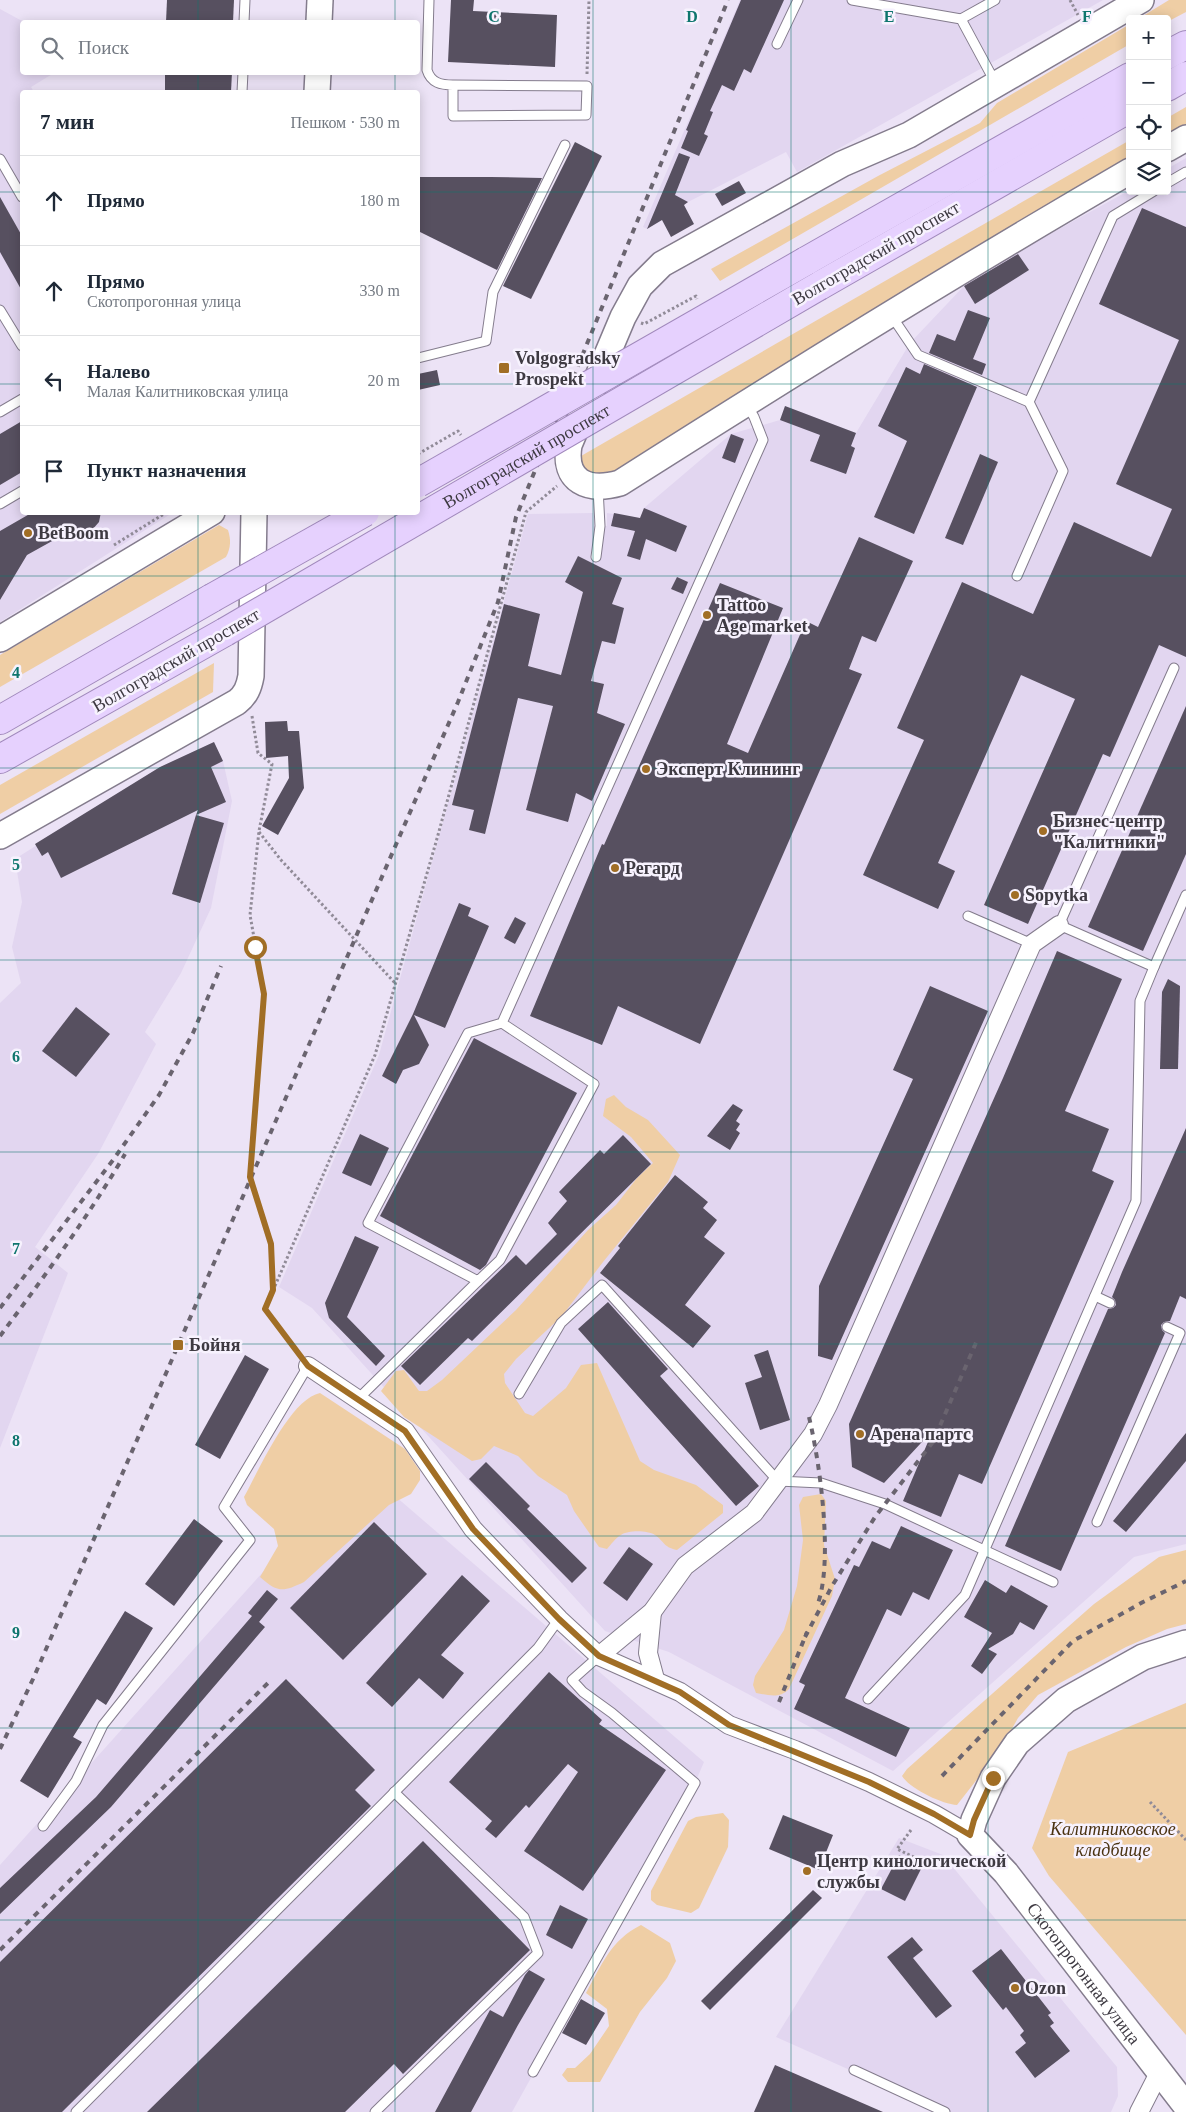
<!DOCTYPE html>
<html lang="ru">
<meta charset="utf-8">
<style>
:root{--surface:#fff;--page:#f2f2f3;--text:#1f2937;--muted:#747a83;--line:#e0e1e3}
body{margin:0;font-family:Georgia,serif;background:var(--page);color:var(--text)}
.controls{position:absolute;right:15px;top:15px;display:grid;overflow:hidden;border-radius:5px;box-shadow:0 2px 12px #0003}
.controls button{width:45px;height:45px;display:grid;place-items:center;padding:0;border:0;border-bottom:1px solid var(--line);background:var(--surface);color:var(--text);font:25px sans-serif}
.stop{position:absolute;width:15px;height:15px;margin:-11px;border:4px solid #a16e25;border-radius:50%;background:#fff}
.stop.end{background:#a16e25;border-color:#fff;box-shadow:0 1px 5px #0008}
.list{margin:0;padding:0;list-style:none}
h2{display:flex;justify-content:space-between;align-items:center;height:65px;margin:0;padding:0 20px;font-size:21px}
h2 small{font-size:16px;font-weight:400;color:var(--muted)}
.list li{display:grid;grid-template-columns:32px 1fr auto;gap:15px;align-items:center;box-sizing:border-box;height:90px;padding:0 20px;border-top:1px solid var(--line)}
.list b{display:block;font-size:19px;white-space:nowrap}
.list p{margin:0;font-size:16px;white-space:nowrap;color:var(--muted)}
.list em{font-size:16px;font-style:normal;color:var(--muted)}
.icon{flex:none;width:28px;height:28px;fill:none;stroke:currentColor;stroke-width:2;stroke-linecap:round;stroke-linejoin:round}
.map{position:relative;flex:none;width:1186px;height:2112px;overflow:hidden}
.search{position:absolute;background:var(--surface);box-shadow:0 2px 12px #0003;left:20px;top:20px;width:400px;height:55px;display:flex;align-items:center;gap:12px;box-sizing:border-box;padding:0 18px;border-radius:5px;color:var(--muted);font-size:19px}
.panel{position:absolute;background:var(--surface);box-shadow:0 2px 12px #0003;left:20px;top:90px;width:400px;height:425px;border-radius:5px}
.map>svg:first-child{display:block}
.built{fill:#e2d6f0}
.green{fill:#efcea5}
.building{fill:#575060}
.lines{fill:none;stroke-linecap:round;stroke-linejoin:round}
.lane-casing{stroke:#847c8d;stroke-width:11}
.street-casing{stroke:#847c8d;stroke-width:20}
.secondary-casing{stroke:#847c8d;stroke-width:28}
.primary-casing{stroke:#a189bc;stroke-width:30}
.path{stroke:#918b98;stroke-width:3;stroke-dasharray:2.5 2.5;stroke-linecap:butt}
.lane{stroke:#fff;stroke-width:9}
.street{stroke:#fff;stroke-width:18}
.secondary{stroke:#fff;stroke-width:25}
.primary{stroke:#e6d1fe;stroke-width:28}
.rail{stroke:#6a646f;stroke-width:4;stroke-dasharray:6 6;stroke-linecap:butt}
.primary-bridge-casing{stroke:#a189bc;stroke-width:30;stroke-linecap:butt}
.primary-bridge{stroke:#e6d1fe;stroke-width:28}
.route{stroke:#a16e25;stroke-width:6}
.grid{fill:none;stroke:#0f766e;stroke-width:1;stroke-opacity:0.55}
.poi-dot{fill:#a16e25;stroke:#f7f2fe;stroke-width:2}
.labels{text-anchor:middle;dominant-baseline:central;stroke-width:5;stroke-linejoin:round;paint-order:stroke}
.street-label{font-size:18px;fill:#3e3a42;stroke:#f7f2fe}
.poi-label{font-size:18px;font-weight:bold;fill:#3e3a42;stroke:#f7f2fe;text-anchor:start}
.park-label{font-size:18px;font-style:italic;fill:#4a3211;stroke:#f7f2fe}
.grid-label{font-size:16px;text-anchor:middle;font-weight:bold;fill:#0f766e;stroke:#f7f2fe;stroke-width:5;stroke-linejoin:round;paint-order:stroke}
</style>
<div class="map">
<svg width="1186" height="2112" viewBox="0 0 1186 2112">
<rect width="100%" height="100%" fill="#ece3f6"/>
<g class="built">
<path d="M740,0H1103L797,172L786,152L688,202L647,229L643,227Z"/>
<path d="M0,9L24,22L22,72L54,73L31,87L34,92H22V512H168L169,515L0,622Z"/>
<path d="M1186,158V1544L1134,1557L893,1771L669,1652L605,1631L312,1308L279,1287L379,1055L528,514L593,513L594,526H607V513L640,518L644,508L731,434L780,420L785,406L856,433L910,343L964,286L1017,252L1130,190V191H1167V169Z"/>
<path d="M214,742L223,761L232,801L211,908L181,973L145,1032L156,1044L98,1154L35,1247L68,1273L0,1448V1003L21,983L12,947L22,902L15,859L157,769Z"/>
<path d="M359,1465L704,1762L695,1783L512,2112H0V1865Z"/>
<path d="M899,1838L943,1855L1117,2067L1118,2096L1111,2112H944L776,2037Z"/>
</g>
<g class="green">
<path d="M1169,0H1186V12L1167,22V19H1138Z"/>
<path d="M1130,24V44L720,281L711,269L878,176L980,123L997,103Z"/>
<path d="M1186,107V129L1167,140V118Z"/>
<path d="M1130,140V162L611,476H598L582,469L581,456Z"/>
<path d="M219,525L228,530C231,540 231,547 226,557L0,687V655Z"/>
<path d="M214,663L213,692L0,814V785Z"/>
<path d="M614,1095L626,1107L648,1120L680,1155L668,1182L603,1262L562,1316L516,1359L504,1374L505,1383L525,1413L533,1416L566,1388L581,1365L597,1363L640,1461L654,1470L696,1485L723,1505V1513L677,1550C663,1547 665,1542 655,1535C647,1530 628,1530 621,1535C615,1538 611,1545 607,1549L599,1547L574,1511L567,1495L538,1476L518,1456L494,1446L481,1459L472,1461L404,1417L381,1391L396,1371L404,1370L419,1391H427L442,1380L516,1310L588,1230L616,1205L637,1178L653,1163L631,1137L603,1116L606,1099Z"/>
<path d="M320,1393L405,1449L420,1471V1480L411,1494L389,1505L304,1582C283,1592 278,1593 260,1577L278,1546L274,1529L247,1505L244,1497C259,1470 290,1399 320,1393Z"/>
<path d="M821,1494L826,1501L824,1545L835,1579L832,1596L789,1689C779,1699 769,1695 756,1693L753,1685L755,1676L784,1630L797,1586L803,1540L799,1505L803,1497Z"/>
<path d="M1186,1550V1624L1167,1629L1126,1647L1038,1695L1018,1718L1000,1750L957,1805C942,1804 910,1789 902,1776L907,1769L1094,1604L1159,1557Z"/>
<path d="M1186,1703V2035L1049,1876L1032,1848L1068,1752Z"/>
<path d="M723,1813L729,1820L728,1847L699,1908L691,1913L657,1905L651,1900V1891L688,1821L696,1817Z"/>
<path d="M641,1925L670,1943L676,1961L667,1978L640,2012L600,2082H568L562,2075L567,2068H575L590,2054L609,2026L607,2009L586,1993C602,1964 611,1940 641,1925Z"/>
</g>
<g class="building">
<path d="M167,0H234L233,22H166Z"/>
<path d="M451,0H474L473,11L557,15L555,67L448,62Z"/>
<path d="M741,0H784L751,73L744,69L734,91L722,85L710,111L713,112L704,134L708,136L699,156L681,148L688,131L686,130Z"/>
<path d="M165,72H232L231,92H165Z"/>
<path d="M575,142L602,156L531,299L503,286Z"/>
<path d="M679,153L690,157L675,195L688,202L684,205L694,224L671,237L662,220L647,229Z"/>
<path d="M419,177H491L542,178L497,270L418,231Z"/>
<path d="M739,181L746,193L722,206L715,194Z"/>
<path d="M0,197L22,236V291L0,252Z"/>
<path d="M1142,208L1186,227V657L1159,645L1110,757L1103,754L1028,924L984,905L1075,699L1021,675L938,863L955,871L938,909L863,875L924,740L897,728L962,582L1033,614L1074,522L1151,557L1172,509L1116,484L1179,340L1099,304Z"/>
<path d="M1018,254L1029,270L975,304L964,286Z"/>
<path d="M968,310L990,318L973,359L986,364L982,375L929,353L937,334L955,341Z"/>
<path d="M924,364L977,387L914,534L874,517L907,441L878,426L906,367L920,374Z"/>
<path d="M437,370L440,385L418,390V374Z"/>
<path d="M785,406L856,433L851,446L855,448L846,474L810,461L820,435L780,420Z"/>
<path d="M22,421V472L0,485V434Z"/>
<path d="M731,434L744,439L735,463L722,458Z"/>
<path d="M980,454L998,462L963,545L945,538Z"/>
<path d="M644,508L687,526L676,552L646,539L640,560L627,556L635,531L611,526L614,513L640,518Z"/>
<path d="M33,512H101L99,522L92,530L81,532L72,530L27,555L0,600V531Z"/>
<path d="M859,537L913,561L876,642L862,636L849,669L862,674L700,1044L618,1006L602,1045L530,1016L602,844L604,845L720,583L783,608L727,744L748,753L806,621L818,627Z"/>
<path d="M578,556L622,578L612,604L624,608L615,644L602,641L591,681L604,684L597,713L625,724L592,801L576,793L568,822L526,810L553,706L518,698L485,834L469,830L474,810L452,805L504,604L540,614L528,666L561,675L583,592L565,582Z"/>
<path d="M677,577L688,582L683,594L671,589Z"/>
<path d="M1186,706V854L1143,951L1088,927Z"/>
<path d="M287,721L288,731H299L304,788L278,835L262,826L289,778L288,756L266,758L265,722Z"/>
<path d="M214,742L223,761L211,767L226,802L196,815L198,810L61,878L48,852L42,856L35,844L160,767Z"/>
<path d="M196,815L224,823L200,903L172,894Z"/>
<path d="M459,903L471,908L468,916L489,926L445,1028L414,1015L429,1045L419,1064L403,1070L396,1084L382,1076L413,1014Z"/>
<path d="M515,917L526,923L515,944L504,938Z"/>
<path d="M1057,951L1122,979L1065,1111L1109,1129L1092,1171L1114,1181L982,1484L959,1474L941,1517L903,1501L933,1430L884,1483L852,1467L849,1424L1003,1078Z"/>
<path d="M1168,979L1180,986L1178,1069H1160L1162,992Z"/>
<path d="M930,986L988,1011L832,1360L818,1356L819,1286L913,1079L893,1070Z"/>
<path d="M76,1007L110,1034L76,1077L42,1051Z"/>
<path d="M474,1038L577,1093L486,1265L480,1270L380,1216Z"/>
<path d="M733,1104L743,1110L736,1121L740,1124L736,1130L740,1133L730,1150L707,1136Z"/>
<path d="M1186,1128V1299L1180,1296L1170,1321L1164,1322L1161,1325L1162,1330L1165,1333L1061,1571L1005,1546L1108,1309L1113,1308L1116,1305L1115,1300L1112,1297L1122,1272Z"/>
<path d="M360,1134L389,1148L371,1186L342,1173Z"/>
<path d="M623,1135L651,1164L472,1341L468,1338L420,1385L401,1366L516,1255L526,1265L557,1234L548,1223L567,1201L559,1192L600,1150L604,1154Z"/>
<path d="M675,1175L708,1202L703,1208L717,1220L704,1237L725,1253L685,1305L711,1326L693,1348L600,1273L620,1248L618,1246Z"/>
<path d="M355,1236L379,1247L347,1317L385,1356L376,1366L329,1318L325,1303Z"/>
<path d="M608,1302L668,1369L660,1376L759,1486L736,1506L578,1329Z"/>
<path d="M768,1350L790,1420L760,1430L745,1383L762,1377L754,1355Z"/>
<path d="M245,1355L269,1369L220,1459L195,1445Z"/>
<path d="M1186,1433V1461L1126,1532L1113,1521Z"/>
<path d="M486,1462L530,1506L527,1509L587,1568L572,1583L469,1479Z"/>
<path d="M194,1519L223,1541L174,1606L145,1584Z"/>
<path d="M374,1522L427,1574L343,1660L290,1608Z"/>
<path d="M901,1526L953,1550L929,1600L913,1592L901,1616L887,1609L845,1698L910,1728L896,1757L794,1709L805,1685L799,1682L854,1565L859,1567L872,1541L890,1549Z"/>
<path d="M629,1547L653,1564L627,1601L603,1583Z"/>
<path d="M462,1575L490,1601L441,1655L464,1673L443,1699L419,1678L392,1707L366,1683Z"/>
<path d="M985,1580L1006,1593L1011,1585L1048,1606L1034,1630L1020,1622L1013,1634L988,1649L997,1654L982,1674L971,1666L992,1633L964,1617Z"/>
<path d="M267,1590L278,1599L259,1622L258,1621L265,1627L111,1807L0,1914V1888L96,1797L252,1616L248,1613Z"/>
<path d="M125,1611L153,1628L106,1705L97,1699L73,1737L82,1742L48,1798L20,1781Z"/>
<path d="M549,1672L602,1720L599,1724L666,1770L583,1891L524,1851L578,1772L568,1764L529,1808L526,1805L496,1838L485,1829L492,1821L449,1782Z"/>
<path d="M286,1679L375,1770L355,1790L371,1806L62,2112H0V1962Z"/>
<path d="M783,1815L833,1835L819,1870L769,1849Z"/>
<path d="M423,1841L530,1950L403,2074L394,2064L345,2112H147Z"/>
<path d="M899,1855L922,1867L905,1901L881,1889Z"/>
<path d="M813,1890L822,1898L710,2010L701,2001Z"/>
<path d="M560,1905L588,1919L572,1949L546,1935Z"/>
<path d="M912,1937L923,1950L913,1958L952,2006L936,2018L887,1957Z"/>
<path d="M1001,1949L1051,2013L1048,2015L1054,2023L1050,2026L1070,2051L1035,2078L1015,2052L1026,2043L1020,2035L1024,2031L1006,2007L1003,2010L972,1971Z"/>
<path d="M529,1970L545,1979L518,2025L471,2112H435L490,2010L503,2017L525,1975Z"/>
<path d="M581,1999L605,2013L586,2045L562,2033Z"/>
<path d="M775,2065L883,2112H754Z"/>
</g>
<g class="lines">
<defs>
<g id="lane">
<path d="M429,0L427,70C431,83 441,85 453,85L587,86L586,115L453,116V85"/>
<path d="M852,0L961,19L995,82"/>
<path d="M961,19L995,0"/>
<path d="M244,22L245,0"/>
<path d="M777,44L798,0"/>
<path d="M242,92L243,72"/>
<path d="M0,159L22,197"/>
<path d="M1167,183L1186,172"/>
<path d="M0,310L22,346"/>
<path d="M891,315L918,355L1029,402L1113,216L1154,191"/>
<path d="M418,358L486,341L493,292L565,145"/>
<path d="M0,412L22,399"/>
<path d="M0,504L22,491"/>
<path d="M596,557L600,526L598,488"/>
<path d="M1017,576L1063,471L1029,402"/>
<path d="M968,916L1032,944"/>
<path d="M1154,967L1186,895"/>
<path d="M502,1023L594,1084L500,1260L478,1281L368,1223L468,1033L502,1023L763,440L754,417L746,403"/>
<path d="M1095,1296L1110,1303"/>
<path d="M519,1394L561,1323L602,1285L778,1481L821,1483L885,1504L1053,1582"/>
<path d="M358,1399L478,1281"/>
<path d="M1097,1522L1180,1333L1167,1327"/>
<path d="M868,1699L965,1595L1136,1201L1140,1001L1154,967L1059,925L1174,668"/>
<path d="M43,1826L76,1781L103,1725L250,1540L224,1507L308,1366"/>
<path d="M854,2070L945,2112"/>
<path d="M533,2072L695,1783L612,1713L583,1692L572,1680L599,1656"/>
<path d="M76,2112L538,1648L559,1619"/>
<path d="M375,2112L538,1953L524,1917L394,1792"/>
</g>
<g id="street">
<path d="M308,1366L405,1431L473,1529L559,1619L599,1656L680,1692L729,1725L795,1750L869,1782L934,1814L970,1835"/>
<path d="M652,1612L648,1653L655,1679"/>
<path d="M599,1656L652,1612L685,1566L754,1513L813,1434L828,1405L1032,944L1059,925"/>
<path d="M1139,2112L1160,2071"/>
</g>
<g id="secondary">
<path d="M319,22L320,0"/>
<path d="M317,92L318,72"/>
<path d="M1167,149L1186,138"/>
<path d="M1130,171C958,271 788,376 620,483C588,492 563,482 569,445L623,317L640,286L662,264L842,164L909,135L1141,0"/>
<path d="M0,639L212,512"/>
<path d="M0,836L237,702C246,695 249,687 251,676L254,512"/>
<path id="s1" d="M1186,1643L1143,1657L1066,1700L1017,1743L993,1778L974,1820L970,1835L1006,1873L1186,2106"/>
</g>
<g id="primary">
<path d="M1167,55L1186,45"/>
<path d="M1167,87L1186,76"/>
<path d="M806,261L1130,77"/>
<path d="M819,286L1130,108"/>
<path d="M0,720L212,598"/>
<path d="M0,759L225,632"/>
</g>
</defs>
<use href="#lane" class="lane-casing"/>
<use href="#street" class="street-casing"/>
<use href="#secondary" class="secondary-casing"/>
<use href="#primary" class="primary-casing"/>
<g class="path">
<path d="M1070,0L1078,15"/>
<path d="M587,74L589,0"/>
<path d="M641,323L644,324L696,296L697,299"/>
<path d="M418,454L458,431L461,435"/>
<path d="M114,545L167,512"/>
<path d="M252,716L258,753L272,764L259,831L250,915L264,994L250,1177L271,1244L273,1288"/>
<path d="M259,832L281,860L395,983"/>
<path d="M298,1353L265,1309L375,1055L438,835L526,512L557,486"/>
<path d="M1150,1802L1186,1840"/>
<path d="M911,1830L897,1849L922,1861"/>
</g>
<use href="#lane" class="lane"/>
<use href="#street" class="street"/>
<use href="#secondary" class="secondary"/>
<use href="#primary" class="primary"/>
<g class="rail">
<path d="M0,1308L113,1160L159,1095L193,1033L221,966"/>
<path d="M0,1336C44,1277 88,1217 125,1154"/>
<path d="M809,1417C820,1463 834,1563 817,1606"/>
<path d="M805,1637L832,1586L875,1517L933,1442L978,1338"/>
<path d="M779,1702L807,1632"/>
<path d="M0,1749L33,1679L458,702L498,602L516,517L728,0"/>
<path d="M942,1776L1073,1641L1143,1602L1186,1581"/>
<path d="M0,1950L269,1682"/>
</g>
<defs>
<g id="primary-bridge">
<path d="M418,483L806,261"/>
<path d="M212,598L365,512"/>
<path id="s2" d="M225,632L819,286"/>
</g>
</defs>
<use href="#primary-bridge" class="primary-bridge-casing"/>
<use href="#primary-bridge" class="primary-bridge"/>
</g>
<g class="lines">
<path class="route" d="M255,947L264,994L250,1177L271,1244L273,1290L265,1309L308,1366L405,1431L473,1529L559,1619L599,1656L680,1692L729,1725L869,1782L934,1814L970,1835L974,1820L993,1778"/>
</g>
<path class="grid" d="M198,0V22M395,0V22M593,0V2112M791,0V2112M988,0V2112M198,72V92M395,72V92M0,192H22M418,192H1186M0,384H22M418,384H1186M198,512V2112M395,512V2112M0,576H1186M0,768H1186M0,960H1186M0,1152H1186M0,1344H1186M0,1536H1186M0,1728H1186M0,1920H1186"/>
<g class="poi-dot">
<rect x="498" y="362" width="12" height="12" rx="2.5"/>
<circle cx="28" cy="533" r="5"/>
<circle cx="707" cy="615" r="5"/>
<circle cx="646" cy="769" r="5"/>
<circle cx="1043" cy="831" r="5"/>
<circle cx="615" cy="868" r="5"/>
<circle cx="1015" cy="895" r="5"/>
<rect x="172" y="1339" width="12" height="12" rx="2.5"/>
<circle cx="860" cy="1434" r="5"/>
<circle cx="807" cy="1871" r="5"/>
<circle cx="1015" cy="1988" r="5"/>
</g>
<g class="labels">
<g class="street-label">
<text transform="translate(876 253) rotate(-30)">Волгоградский проспект</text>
<text stroke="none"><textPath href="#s2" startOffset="349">Волгоградский проспект</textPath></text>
<text transform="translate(176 660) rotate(-30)">Волгоградский проспект</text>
<text stroke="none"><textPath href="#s1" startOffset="482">Скотопрогонная улица</textPath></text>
</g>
<g class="poi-label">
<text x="515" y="358">Volgogradsky<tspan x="515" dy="21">Prospekt</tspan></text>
<text x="38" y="533">BetBoom</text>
<text x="717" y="605">Tattoo<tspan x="717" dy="21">Age market</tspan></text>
<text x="656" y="769">Эксперт Клининг</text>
<text x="1053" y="821">Бизнес-центр<tspan x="1053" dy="21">"Калитники"</tspan></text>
<text x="625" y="868">Регард</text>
<text x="1025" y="895">Sopytka</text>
<text x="189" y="1345">Бойня</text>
<text x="870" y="1434">Арена партс</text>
<text x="817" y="1861">Центр кинологической<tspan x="817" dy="21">службы</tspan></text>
<text x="1025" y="1988">Ozon</text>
</g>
<g class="park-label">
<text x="1113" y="1829">Калитниковское<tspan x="1113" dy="21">кладбище</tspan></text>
</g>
</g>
<g class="grid-label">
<text x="494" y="22">C</text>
<text x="692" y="22">D</text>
<text x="889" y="22">E</text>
<text x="1087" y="22">F</text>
<text x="16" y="678">4</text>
<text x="16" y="870">5</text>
<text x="16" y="1062">6</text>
<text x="16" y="1254">7</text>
<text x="16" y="1446">8</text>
<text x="16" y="1638">9</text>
</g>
</svg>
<div class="controls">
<button>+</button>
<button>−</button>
<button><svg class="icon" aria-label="locate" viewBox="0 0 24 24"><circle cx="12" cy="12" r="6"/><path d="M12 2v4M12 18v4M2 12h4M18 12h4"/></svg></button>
<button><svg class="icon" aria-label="layers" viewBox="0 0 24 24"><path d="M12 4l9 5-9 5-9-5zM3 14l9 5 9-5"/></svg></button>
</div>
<div class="stop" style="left:255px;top:947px"></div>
<div class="stop end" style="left:993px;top:1778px"></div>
<div class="search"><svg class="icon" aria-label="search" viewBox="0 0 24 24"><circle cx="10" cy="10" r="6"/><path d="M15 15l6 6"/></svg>Поиск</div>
<section class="panel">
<h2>7 мин<small>Пешком · 530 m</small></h2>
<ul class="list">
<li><svg class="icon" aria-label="ahead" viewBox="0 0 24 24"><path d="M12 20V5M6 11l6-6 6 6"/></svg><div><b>Прямо</b></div><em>180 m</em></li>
<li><svg class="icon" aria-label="ahead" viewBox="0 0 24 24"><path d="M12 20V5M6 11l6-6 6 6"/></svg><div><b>Прямо</b><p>Скотопрогонная улица</p></div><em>330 m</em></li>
<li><svg class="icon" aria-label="left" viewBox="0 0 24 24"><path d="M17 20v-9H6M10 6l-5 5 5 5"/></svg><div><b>Налево</b><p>Малая Калитниковская улица</p></div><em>20 m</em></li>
<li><svg class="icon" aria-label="arrive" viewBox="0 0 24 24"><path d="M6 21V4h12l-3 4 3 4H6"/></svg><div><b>Пункт назначения</b></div></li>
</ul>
</section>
</div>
